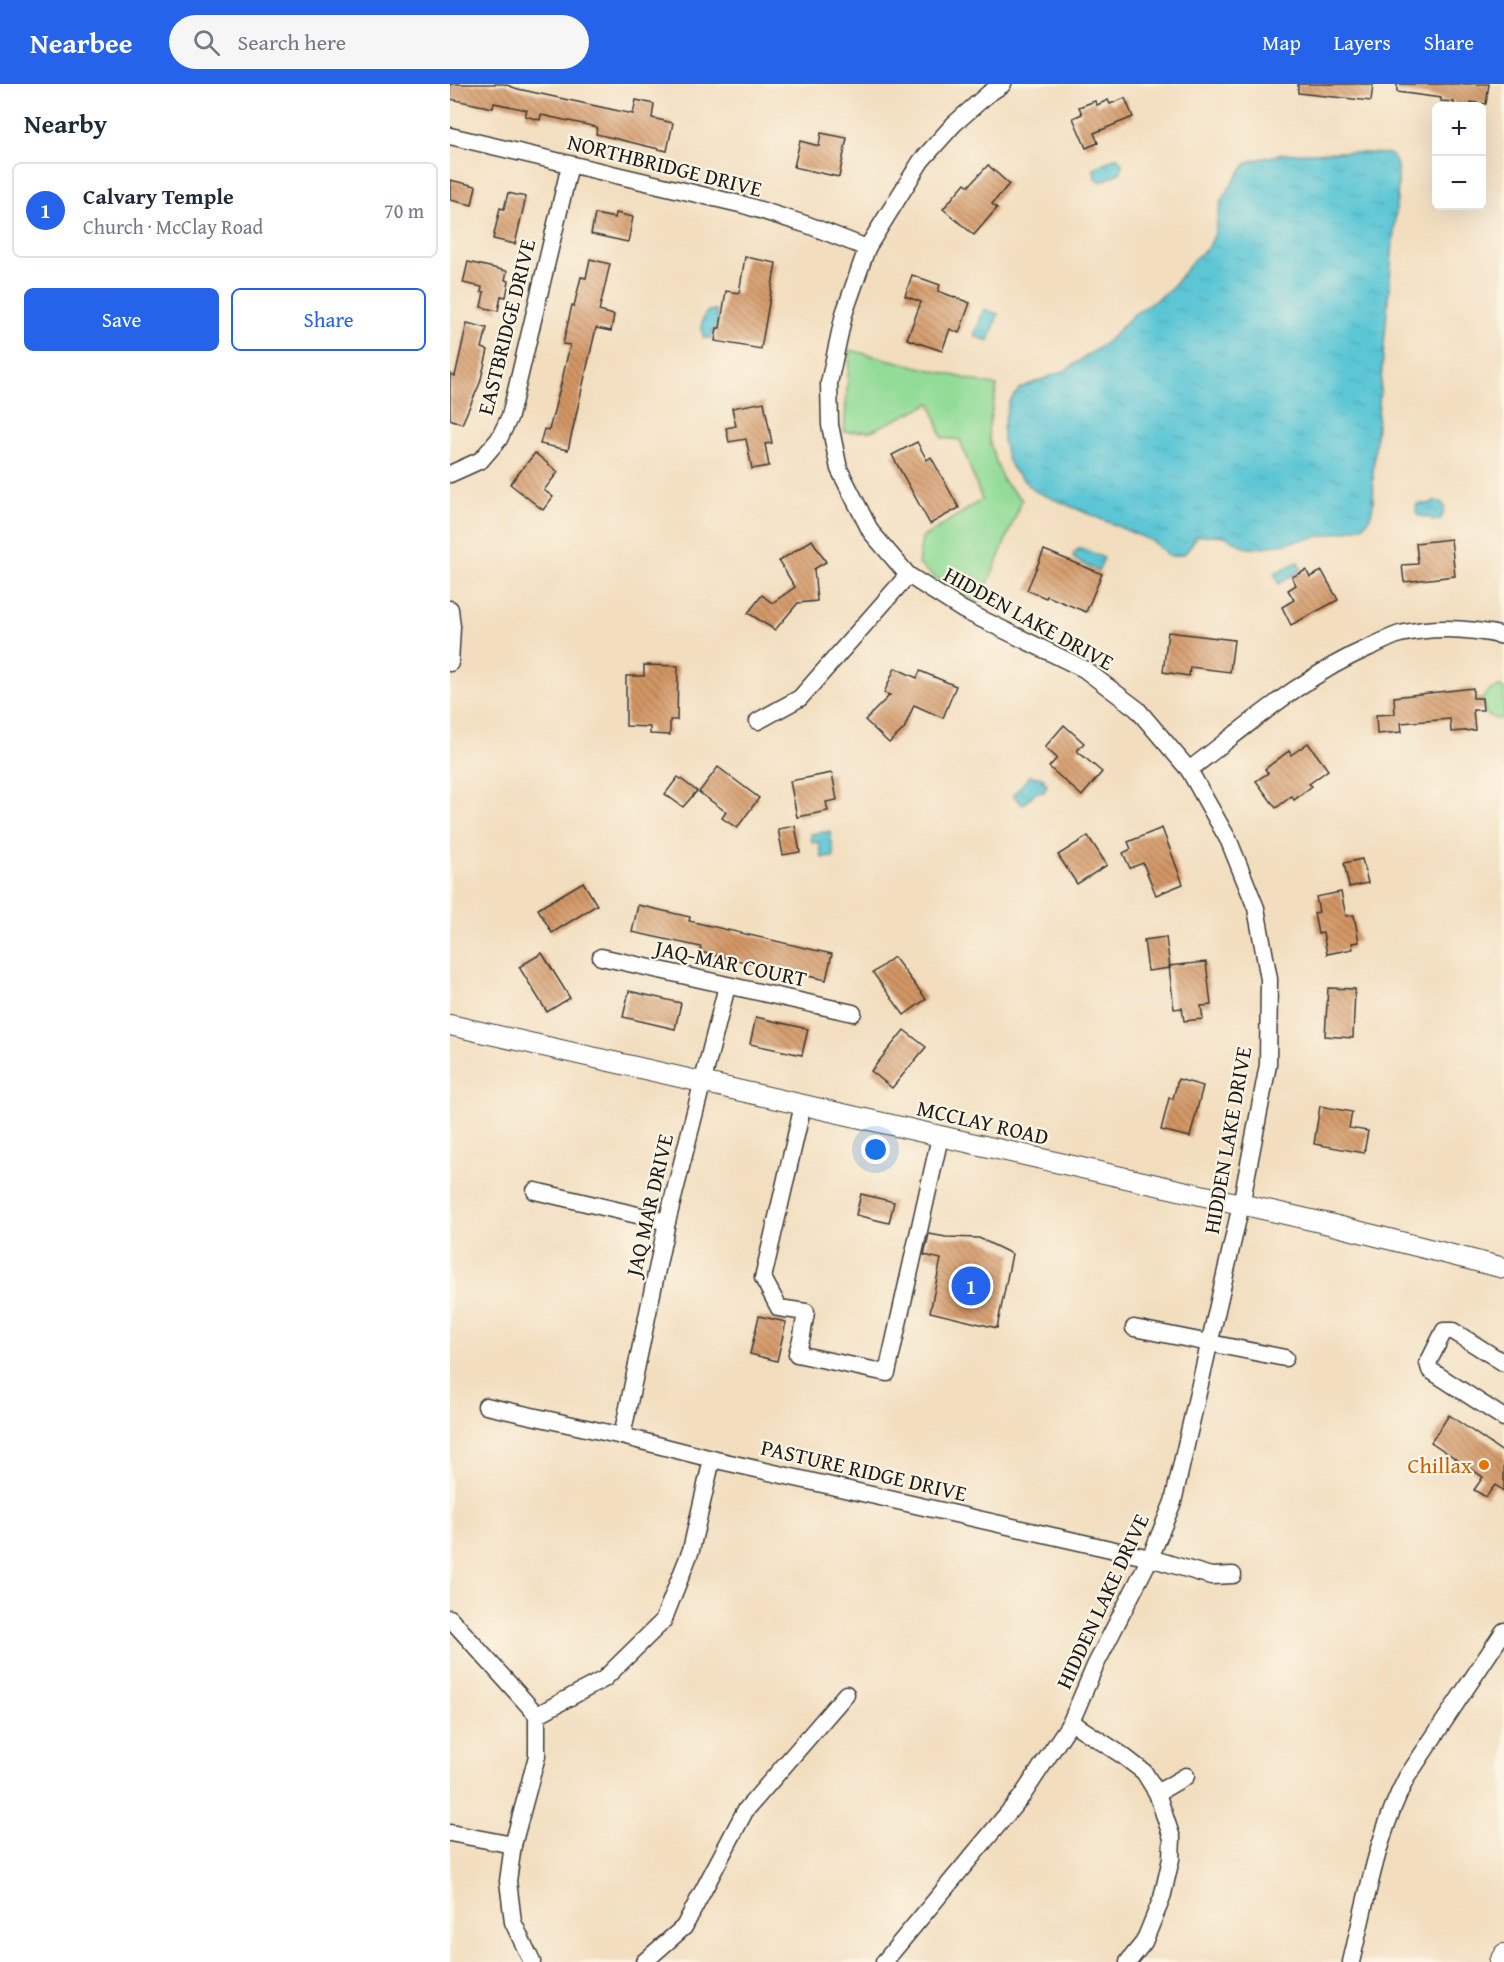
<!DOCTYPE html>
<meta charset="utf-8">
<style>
:root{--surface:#fff;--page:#f6f6f7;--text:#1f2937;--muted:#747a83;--line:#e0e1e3;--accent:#2563eb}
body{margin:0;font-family:"Gentium Book Plus",serif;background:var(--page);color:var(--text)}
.controls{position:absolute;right:18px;top:18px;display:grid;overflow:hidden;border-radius:9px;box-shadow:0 6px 24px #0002}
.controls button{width:54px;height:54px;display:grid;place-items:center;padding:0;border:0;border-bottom:2px solid var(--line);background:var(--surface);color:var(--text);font:30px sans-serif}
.you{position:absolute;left:426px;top:1066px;width:21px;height:21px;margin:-15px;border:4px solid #fff;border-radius:50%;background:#1a73e8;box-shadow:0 0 0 9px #1a73e833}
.badge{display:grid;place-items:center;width:39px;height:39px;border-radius:50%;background:var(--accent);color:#fff;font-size:20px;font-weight:700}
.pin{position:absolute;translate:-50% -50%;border:3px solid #fff;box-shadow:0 2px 6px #0006}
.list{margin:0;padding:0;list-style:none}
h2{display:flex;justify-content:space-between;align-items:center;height:78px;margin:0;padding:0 24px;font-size:26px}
h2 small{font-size:20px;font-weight:400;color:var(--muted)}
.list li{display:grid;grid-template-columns:39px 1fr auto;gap:18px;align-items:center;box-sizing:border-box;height:96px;margin:0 12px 12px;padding:0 12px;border:2px solid var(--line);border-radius:9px}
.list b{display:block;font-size:22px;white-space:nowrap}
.list p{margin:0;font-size:20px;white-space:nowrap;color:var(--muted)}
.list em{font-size:20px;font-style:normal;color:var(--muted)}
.actions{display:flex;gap:12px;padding:18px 24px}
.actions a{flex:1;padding:14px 0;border:2px solid var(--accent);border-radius:9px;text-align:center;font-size:21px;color:var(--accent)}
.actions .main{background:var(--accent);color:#fff}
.icon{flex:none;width:33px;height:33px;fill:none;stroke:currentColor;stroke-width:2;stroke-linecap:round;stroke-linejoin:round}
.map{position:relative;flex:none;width:1054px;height:1878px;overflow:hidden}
header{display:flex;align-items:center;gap:36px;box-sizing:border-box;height:84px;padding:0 30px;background:var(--accent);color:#fff}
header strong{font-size:28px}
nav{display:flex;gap:33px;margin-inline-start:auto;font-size:21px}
.search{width:420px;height:54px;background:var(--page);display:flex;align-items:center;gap:15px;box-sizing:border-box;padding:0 21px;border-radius:33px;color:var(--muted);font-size:22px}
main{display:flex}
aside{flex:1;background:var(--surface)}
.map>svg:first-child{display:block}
.green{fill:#93dc98;stroke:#587c5a;stroke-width:1.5}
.water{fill:url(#water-ripples);stroke:#3c7178;stroke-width:1.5}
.building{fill:url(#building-back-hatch)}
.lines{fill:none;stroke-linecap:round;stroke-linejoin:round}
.minor-casing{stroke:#3c3934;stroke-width:19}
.major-casing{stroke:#3c3934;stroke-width:22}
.minor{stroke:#fff;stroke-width:16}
.major{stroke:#fff;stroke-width:20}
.food-dot{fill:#e8710a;stroke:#fcf5e5;stroke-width:2}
.labels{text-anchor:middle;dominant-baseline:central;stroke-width:4.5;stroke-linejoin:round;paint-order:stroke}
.street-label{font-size:22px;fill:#1c1c1c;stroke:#fcf5e5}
.food-label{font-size:22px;fill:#c56008;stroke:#fcf5e5;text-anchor:end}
</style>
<header>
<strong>Nearbee</strong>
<div class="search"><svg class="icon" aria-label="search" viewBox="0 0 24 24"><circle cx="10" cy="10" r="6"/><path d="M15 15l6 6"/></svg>Search here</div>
<nav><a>Map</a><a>Layers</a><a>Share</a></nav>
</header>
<main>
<aside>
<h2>Nearby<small></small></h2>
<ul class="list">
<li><span class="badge">1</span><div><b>Calvary Temple</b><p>Church · McClay Road</p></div><em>70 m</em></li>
</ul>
<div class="actions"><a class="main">Save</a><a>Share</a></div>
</aside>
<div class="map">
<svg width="1054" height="1878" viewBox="0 0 1054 1878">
<defs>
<pattern id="water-ripples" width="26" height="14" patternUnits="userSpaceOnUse" patternTransform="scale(1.5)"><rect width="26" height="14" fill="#5bc6d5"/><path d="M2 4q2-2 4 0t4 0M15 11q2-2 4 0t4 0" fill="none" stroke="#4faab6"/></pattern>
<pattern id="building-back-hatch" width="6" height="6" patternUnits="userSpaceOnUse" patternTransform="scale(1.5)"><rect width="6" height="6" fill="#d39665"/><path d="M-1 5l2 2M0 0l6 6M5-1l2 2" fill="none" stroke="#aa7a52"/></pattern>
</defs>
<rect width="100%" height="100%" fill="#fcf5e5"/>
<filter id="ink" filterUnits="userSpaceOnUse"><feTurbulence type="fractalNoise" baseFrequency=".0167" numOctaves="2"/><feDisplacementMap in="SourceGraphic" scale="12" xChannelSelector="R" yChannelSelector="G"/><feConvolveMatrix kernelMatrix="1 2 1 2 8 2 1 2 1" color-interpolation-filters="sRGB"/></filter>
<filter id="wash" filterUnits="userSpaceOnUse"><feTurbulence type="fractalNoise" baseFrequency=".008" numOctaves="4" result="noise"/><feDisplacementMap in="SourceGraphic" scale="24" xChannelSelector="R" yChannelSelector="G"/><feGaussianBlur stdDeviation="1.35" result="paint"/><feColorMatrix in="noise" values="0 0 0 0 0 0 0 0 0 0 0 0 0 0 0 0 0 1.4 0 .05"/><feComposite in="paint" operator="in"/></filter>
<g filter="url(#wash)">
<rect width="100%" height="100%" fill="#f2debf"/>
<g class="green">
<path d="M400,266L547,302L538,346L540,360L553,397L572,416L530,519L499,504L468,480L472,454L532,416L510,356L492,354L481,319L421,347L394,348Z"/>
<path d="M1051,603L1054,605V634L1047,635L1037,631L1032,618C1034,608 1041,604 1051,603Z"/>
</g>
<g class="water">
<path d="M888,68L940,70C949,78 948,91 948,102L923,387C923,402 927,430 914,441C908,446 806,466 798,464C791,462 784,456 777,453C769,449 755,452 746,452C737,469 738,471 719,472L702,457L585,407L564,387L558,377L553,357V344L559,318L570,304L616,286L635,273L658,257L683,231L720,206L744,175L758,164L764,152L771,117L791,86L800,77L833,70Z"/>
<path d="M667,73L672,80L671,88L651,98L645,94L644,84Z"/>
<path d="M534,225L548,230L539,257L524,252Z"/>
<path d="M266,226L268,238L261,254H254C250,244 251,235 258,227Z"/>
<path d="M985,417L991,418L995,423L991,435L984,437L979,433L969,432L966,427L967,420H979Z"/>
<path d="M628,465H634L654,474L648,487L624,475L623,471Z"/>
<path d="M848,478L851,486L829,500L824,489Z"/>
<path d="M580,692L594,694L593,698L597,699L596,705H594V708H586L573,721L563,711Z"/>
<path d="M380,747L384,773L372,774L369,758L362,759L361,750Z"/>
</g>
<g id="blocks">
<g class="building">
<path d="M0,0H54L68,5L183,30L186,16L204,20L202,34L223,39L217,67L146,50L147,43L91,31L90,36L75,32L77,26L44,19L43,24L0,15Z"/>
<path d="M848,0H923L921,17L848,9Z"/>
<path d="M947,0H1039L1036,20L1021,18V22H1004V18L991,17V14L947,8Z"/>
<path d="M675,14L683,33L644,49L648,59L636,64L623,34L632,30L629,23L645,17L647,21L658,16L660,20Z"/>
<path d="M371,49L397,54L389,93L344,83L350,57L369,62Z"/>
<path d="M538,81L559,100L542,120L547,124L524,151L493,125L515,99L519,102Z"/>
<path d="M0,96L26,102L22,121L0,116Z"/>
<path d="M58,109L76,113L65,160L43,155L50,124L54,125Z"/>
<path d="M166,129L183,133L178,158L141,150L145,130L165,134Z"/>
<path d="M295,173L326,179L311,265L265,257L267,244H270L276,207L289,209Z"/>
<path d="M140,175L160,180L149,227L164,231L161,247L146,244L118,366L90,360L94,345L99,346L111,300L120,261L113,260L122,221L124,222L131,193L136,194Z"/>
<path d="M18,178L57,187L55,196L59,197L56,213L51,212L48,227L31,223L34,208H31L32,203L13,199Z"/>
<path d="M462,191L490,201L488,207L520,219L509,249L500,245L492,267L457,255L471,218L455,212Z"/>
<path d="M17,239L37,244L32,264L38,266L30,299L12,340L0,335V290L5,292Z"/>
<path d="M314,318L322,359L315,360L319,382L302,385L296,355L279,358L276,344L286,342L282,324Z"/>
<path d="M467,358L477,376L481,373L509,424L480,440L442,371Z"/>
<path d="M85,369L108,388L94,406L103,413L93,426L60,400Z"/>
<path d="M1001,455L1005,492L954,498L952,481L968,480L966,459Z"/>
<path d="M362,456L376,478L364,485L367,517L348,519L325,546L298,529L312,511L322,519L345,503L329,477Z"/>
<path d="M594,466L652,490L636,528L597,512L596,514L577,506Z"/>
<path d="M856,486L860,493L872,487L888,516L841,541L832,523L844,516L838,506L846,501L842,493Z"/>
<path d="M718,548L784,556L780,588L740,583L739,592L713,588Z"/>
<path d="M194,581L228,582L227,636H220V651L200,650V643L176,642V592H194Z"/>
<path d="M445,584L467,594L470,587L506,602L493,634L464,621L454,645L439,659L415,636L440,611L434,609Z"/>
<path d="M1023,604V614H1032L1033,626H1023L1025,646L1001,648L1000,635L951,639L952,648L927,650L926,631L945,630L944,613Z"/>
<path d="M614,641L634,659L627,667L652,688L632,712L599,683L607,674L595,663Z"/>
<path d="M858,659L878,686L859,700L862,702L844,716L842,712L826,724L806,697L818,689L815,685L839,667L841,671Z"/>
<path d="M268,683L309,714L287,744L272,734L276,728L249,708Z"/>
<path d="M382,689L387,716L376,718L378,727L347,733L340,697Z"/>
<path d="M228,693L247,707L233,723L215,710Z"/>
<path d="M345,742L350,768L333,771L328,745Z"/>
<path d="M712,744L733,800L706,811L693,779L680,784L673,769L681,765L678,758Z"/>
<path d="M638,752L657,781L627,800L608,771Z"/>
<path d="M912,775L918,799L899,803L894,779Z"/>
<path d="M133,798L147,821L102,849L88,825Z"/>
<path d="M891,808L896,832L904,831L909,858L902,859L903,865L877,870L873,849L868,850L864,829L869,828L866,813Z"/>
<path d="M188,821L240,833L239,837L382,870L376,896L250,868L251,863L182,848Z"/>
<path d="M716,853L720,884L698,887L694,856Z"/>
<path d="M92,869L120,914L97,928L69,883Z"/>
<path d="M444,873L476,915L454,931L423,889Z"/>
<path d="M756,878L761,921L751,922L753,935L734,937L732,924L724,925L719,882Z"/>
<path d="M878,904L905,905L903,954L875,952Z"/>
<path d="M179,907L231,919L225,945L173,933Z"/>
<path d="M306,933L358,945L352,971L300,960Z"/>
<path d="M454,946L476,963L442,1004L421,987Z"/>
<path d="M728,995L753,1002L740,1053L711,1046L719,1014L723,1015Z"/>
<path d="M870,1022L902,1028L899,1044L918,1047L914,1069L864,1060Z"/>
<path d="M411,1110L444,1118L439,1139L406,1131Z"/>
<path d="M479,1150L496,1153L529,1154L562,1170L547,1244L480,1228L491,1175L474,1171Z"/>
<path d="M309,1232L336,1238L327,1277L300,1270Z"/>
<path d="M999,1331L1054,1369V1407L1045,1401L1036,1413L1024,1406L1033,1393L981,1358Z"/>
</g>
</g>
</g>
<g filter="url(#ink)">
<use href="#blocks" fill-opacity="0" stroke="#3c3934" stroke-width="1.5"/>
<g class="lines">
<defs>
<g id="minor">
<path d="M0,52L294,121L358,141L417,164"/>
<path d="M0,390L31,376L49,355L60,332L120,81"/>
<path d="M0,525L2,543L0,579"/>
<path d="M308,637L350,614L458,491"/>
<path d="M739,686C797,642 853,592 920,563C930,559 940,553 950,550C985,542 1019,544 1054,552"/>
<path d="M151,873L403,929"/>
<path d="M353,1021L313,1194L329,1224L356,1228L352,1252L347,1270L437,1289L490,1053"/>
<path d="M85,1107L217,1138"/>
<path d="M684,1244L835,1274"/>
<path d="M1054,1279L1003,1247H994L978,1279L980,1286L1054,1334"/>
<path d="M36,1322L172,1352L262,1375L700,1474L761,1492L783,1491"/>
<path d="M172,1352L217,1138L277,902"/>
<path d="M0,1534L87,1631V1672L63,1761L58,1797L63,1838L82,1878"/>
<path d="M87,1631L154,1595L213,1537L241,1466L262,1375"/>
<path d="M621,1638L672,1671L694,1688L707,1709L722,1754L721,1775L712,1814L694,1858L678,1878"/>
<path d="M707,1709L736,1692"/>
<path d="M0,1749L63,1761"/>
<path d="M194,1878L234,1843L295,1727L396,1610"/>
<path d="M434,1878L572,1712L621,1638L645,1582L700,1474L723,1418L791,1121L818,981L819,895L806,824L779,757L739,686L687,625L634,585L513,526L458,491L421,448L389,385L380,341L379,299L394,230L417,164L471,77L504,40L538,10L553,0"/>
<path d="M901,1878C916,1818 928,1747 957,1693L1054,1547"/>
</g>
<g id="major">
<path d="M0,941L879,1140L1054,1184"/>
<path d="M1049,1878L1054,1870"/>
</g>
</defs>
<use href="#minor" class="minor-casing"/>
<use href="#major" class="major-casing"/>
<use href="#minor" class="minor"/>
<use href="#major" class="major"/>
</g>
</g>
<circle class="food-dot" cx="1034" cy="1381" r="6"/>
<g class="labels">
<g class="street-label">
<text transform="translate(215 81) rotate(14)">NORTHBRIDGE DRIVE</text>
<text transform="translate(56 243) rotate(-76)">EASTBRIDGE DRIVE</text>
<text transform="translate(579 534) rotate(29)">HIDDEN LAKE DRIVE</text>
<text transform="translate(281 879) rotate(12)">JAQ-MAR COURT</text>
<text transform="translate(533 1038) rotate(13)">MCCLAY ROAD</text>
<text transform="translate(777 1056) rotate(-80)">HIDDEN LAKE DRIVE</text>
<text transform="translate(199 1121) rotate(-77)">JAQ MAR DRIVE</text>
<text transform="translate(414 1386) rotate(13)">PASTURE RIDGE DRIVE</text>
<text transform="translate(652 1517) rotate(-65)">HIDDEN LAKE DRIVE</text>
</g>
<g class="food-label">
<text x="1022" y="1381">Chillax</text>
</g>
</g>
</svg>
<div class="controls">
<button>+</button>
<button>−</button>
</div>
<div class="you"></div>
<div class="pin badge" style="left:521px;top:1202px">1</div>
</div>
</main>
